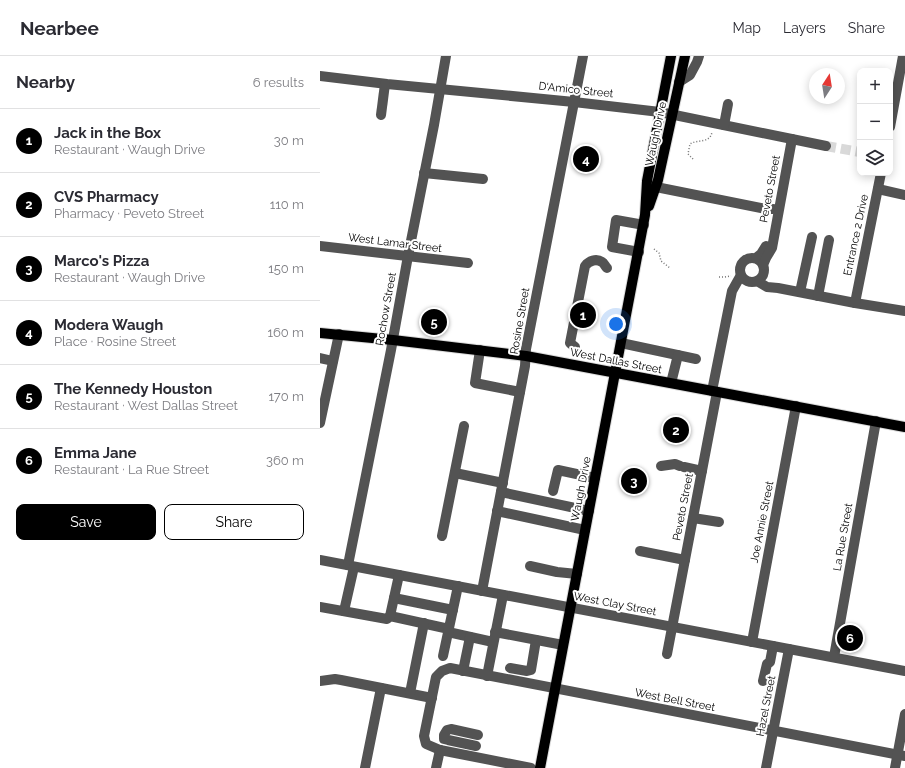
<!DOCTYPE html>
<meta charset="utf-8">
<style>
:root{--surface:#fff;--page:#f7f7f7;--text:#2b2b33;--muted:#7c7c81;--line:#e1e1e2;--accent:#000}
body{margin:0;font-family:Raleway,sans-serif;background:var(--page);color:var(--text)}
.controls{position:absolute;right:12px;top:12px;display:grid;overflow:hidden;border-radius:8px;box-shadow:0 2px 10px #0003}
.controls button{width:36px;height:36px;display:grid;place-items:center;padding:0;border:0;border-bottom:1px solid var(--line);background:var(--surface);color:var(--text);font:20px sans-serif}
.compass{position:absolute;left:489px;top:12px;width:36px;height:36px;border-radius:50%;background:var(--surface);box-shadow:0 2px 10px #0003;rotate:12deg}
.you{position:absolute;left:296px;top:268px;width:14px;height:14px;margin:-10px;border:3px solid #fff;border-radius:50%;background:#1a73e8;box-shadow:0 0 0 6px #1a73e833}
.badge{display:grid;place-items:center;width:26px;height:26px;border-radius:50%;background:var(--accent);color:#fff;font-size:13px;font-weight:700}
.pin{position:absolute;translate:-50% -50%;border:2px solid #fff;box-shadow:0 1px 4px #0006}
.list{margin:0;padding:0;list-style:none}
h2{display:flex;justify-content:space-between;align-items:center;height:52px;margin:0;padding:0 16px;font-size:17px}
h2 small{font-size:13px;font-weight:400;color:var(--muted)}
.list li{display:grid;grid-template-columns:26px 1fr auto;gap:12px;align-items:center;box-sizing:border-box;height:64px;padding:0 16px;border-top:1px solid var(--line)}
.list b{display:block;font-size:15px;white-space:nowrap}
.list p{margin:0;font-size:13px;white-space:nowrap;color:var(--muted)}
.list em{font-size:13px;font-style:normal;color:var(--muted)}
.actions{display:flex;gap:8px;padding:12px 16px}
.actions a{flex:1;padding:9px 0;border:1px solid var(--accent);border-radius:8px;text-align:center;font-size:14px;color:var(--accent)}
.actions .main{background:var(--accent);color:#fff}
.icon{flex:none;width:22px;height:22px;fill:none;stroke:currentColor;stroke-width:2;stroke-linecap:round;stroke-linejoin:round}
.map{position:relative;flex:none;width:585px;height:712px;overflow:hidden}
header{display:flex;align-items:center;gap:24px;box-sizing:border-box;height:56px;padding:0 20px;background:var(--surface);border-bottom:1px solid var(--line)}
header strong{font-size:19px}
nav{display:flex;gap:22px;margin-inline-start:auto;font-size:14px}
main{display:flex}
aside{flex:1;background:var(--surface)}
.map>svg:first-child{display:block}
.lines{fill:none;stroke-linecap:round;stroke-linejoin:round}
.minor-tunnel{stroke:#d9d9d9;stroke-width:10;stroke-dasharray:10 5;stroke-linecap:butt}
.major-casing{stroke:#dbdbdb;stroke-width:12}
.path{stroke:#757575;stroke-width:1.5;stroke-dasharray:1 2;stroke-linecap:butt}
.minor{stroke:#535353;stroke-width:10}
.major{stroke:#000;stroke-width:10}
.labels{text-anchor:middle;dominant-baseline:central;stroke-width:4;stroke-linejoin:round;paint-order:stroke}
.street-label{font-size:11px;fill:#000;stroke:#fff}
</style>
<header>
<strong>Nearbee</strong>
<nav><a>Map</a><a>Layers</a><a>Share</a></nav>
</header>
<main>
<aside>
<h2>Nearby<small>6 results</small></h2>
<ul class="list">
<li><span class="badge">1</span><div><b>Jack in the Box</b><p>Restaurant · Waugh Drive</p></div><em>30 m</em></li>
<li><span class="badge">2</span><div><b>CVS Pharmacy</b><p>Pharmacy · Peveto Street</p></div><em>110 m</em></li>
<li><span class="badge">3</span><div><b>Marco's Pizza</b><p>Restaurant · Waugh Drive</p></div><em>150 m</em></li>
<li><span class="badge">4</span><div><b>Modera Waugh</b><p>Place · Rosine Street</p></div><em>160 m</em></li>
<li><span class="badge">5</span><div><b>The Kennedy Houston</b><p>Restaurant · West Dallas Street</p></div><em>170 m</em></li>
<li><span class="badge">6</span><div><b>Emma Jane</b><p>Restaurant · La Rue Street</p></div><em>360 m</em></li>
</ul>
<div class="actions"><a class="main">Save</a><a>Share</a></div>
</aside>
<div class="map">
<svg width="585" height="712" viewBox="0 0 585 712">
<rect width="100%" height="100%" fill="#fff"/>
<g class="lines">
<path class="minor-tunnel" d="M506,90L540,96"/>
<defs>
<g id="major">
<path d="M329,150L338,124L365,0"/>
<path d="M0,277L73,284L206,300L585,371"/>
<path d="M220,712L325,159L327,125L351,0"/>
</g>
</defs>
<use href="#major" class="major-casing"/>
<g class="path">
<path d="M373,103L368,98L370,88C377,83 390,88 392,76"/>
<path d="M334,193L339,197L341,205L350,212"/>
<path d="M399,221H405L411,220"/>
</g>
<g class="minor">
<path d="M0,20L67,28L254,46L340,56L506,90"/>
<path d="M359,26L370,19L377,6L379,0"/>
<path d="M61,59L65,28"/>
<path d="M404,69L408,48"/>
<path d="M570,71L583,0"/>
<path d="M104,117L163,123"/>
<path d="M336,131L446,153H453"/>
<path d="M558,133L585,139"/>
<path d="M0,190L148,207"/>
<path d="M319,196L292,191L296,164L324,169"/>
<circle cx="432" cy="214" r="12"/>
<path d="M436,202L441,198L446,190"/>
<path d="M443,209L446,202L452,192L472,83"/>
<path d="M437,225L447,231L458,232L535,247L585,255"/>
<path d="M480,236L492,181"/>
<path d="M498,240L509,184"/>
<path d="M535,247L561,117"/>
<path d="M301,287L376,303"/>
<path d="M255,291L250,287L265,210C269,205 276,202 282,206C284,207 285,210 287,212"/>
<path d="M160,294L155,327L200,336"/>
<path d="M0,302L13,305"/>
<path d="M351,327L358,299"/>
<path d="M392,335L412,235L421,219"/>
<path d="M0,367L19,278"/>
<path d="M341,410L355,408L360,410"/>
<path d="M364,411L382,415"/>
<path d="M135,417L183,427"/>
<path d="M233,435L238,414L275,422"/>
<path d="M181,436L269,455"/>
<path d="M177,455L265,474"/>
<path d="M373,462L399,466"/>
<path d="M122,480L144,370"/>
<path d="M320,495L365,504"/>
<path d="M0,504L585,615"/>
<path d="M28,509L71,294L88,200L114,69L126,0"/>
<path d="M210,510L237,516L257,518"/>
<path d="M162,535L205,310L206,293L263,0"/>
<path d="M74,542L133,554"/>
<path d="M0,551L67,563L70,560L129,573"/>
<path d="M24,555L34,511"/>
<path d="M70,560L79,519"/>
<path d="M128,576L173,586"/>
<path d="M175,576L243,589"/>
<path d="M432,586L476,350"/>
<path d="M347,598L397,336"/>
<path d="M123,600L138,530"/>
<path d="M514,601L556,365"/>
<path d="M190,612L207,615L211,614L216,584"/>
<path d="M143,615L150,581"/>
<path d="M167,620L183,539"/>
<path d="M0,625L15,623L21,624L112,642"/>
<path d="M443,625L447,608L450,606L453,590"/>
<path d="M90,637L104,567"/>
<path d="M156,690L128,684L124,683V679L127,674L131,673L158,679"/>
<path d="M45,712L61,632"/>
<path d="M116,712L120,694"/>
<path d="M211,712L120,694L106,688L104,680L116,621L122,615L130,612L585,700"/>
<path d="M446,712L469,593"/>
<path d="M575,712L585,658"/>
</g>
<use href="#major" class="major"/>
</g>
<g class="labels">
<g class="street-label">
<text transform="translate(256 34) rotate(6)">D'Amico Street</text>
<text transform="translate(336 78) rotate(-78)">Waugh Drive</text>
<text transform="translate(450 133) rotate(-79)">Peveto Street</text>
<text transform="translate(536 179) rotate(-78)">Entrance 2 Drive</text>
<text transform="translate(75 187) rotate(7)">West Lamar Street</text>
<text transform="translate(66 253) rotate(-80)">Rochow Street</text>
<text transform="translate(200 265) rotate(-80)">Rosine Street</text>
<text transform="translate(296 305) rotate(11)">West Dallas Street</text>
<text transform="translate(261 433) rotate(-79)">Waugh Drive</text>
<text transform="translate(363 451) rotate(-79)">Peveto Street</text>
<text transform="translate(442 466) rotate(-79)">Joe Annie Street</text>
<text transform="translate(523 481) rotate(-80)">La Rue Street</text>
<text transform="translate(295 548) rotate(11)">West Clay Street</text>
<text transform="translate(355 644) rotate(11)">West Bell Street</text>
<text transform="translate(446 650) rotate(-79)">Hazel Street</text>
</g>
</g>
</svg>
<div class="controls">
<button>+</button>
<button>−</button>
<button><svg class="icon" aria-label="layers" viewBox="0 0 24 24"><path d="M12 4l9 5-9 5-9-5zM3 14l9 5 9-5"/></svg></button>
</div>
<svg class="compass" viewBox="-18 -18 36 36"><path d="M0-13l5 13h-10z" fill="#e53935"/><path d="M0 13l5-13h-10z" fill="#7c7c81"/></svg>
<div class="you"></div>
<div class="pin badge" style="left:263px;top:259px">1</div>
<div class="pin badge" style="left:356px;top:374px">2</div>
<div class="pin badge" style="left:314px;top:425px">3</div>
<div class="pin badge" style="left:266px;top:103px">4</div>
<div class="pin badge" style="left:114px;top:266px">5</div>
<div class="pin badge" style="left:530px;top:582px">6</div>
</div>
</main>
